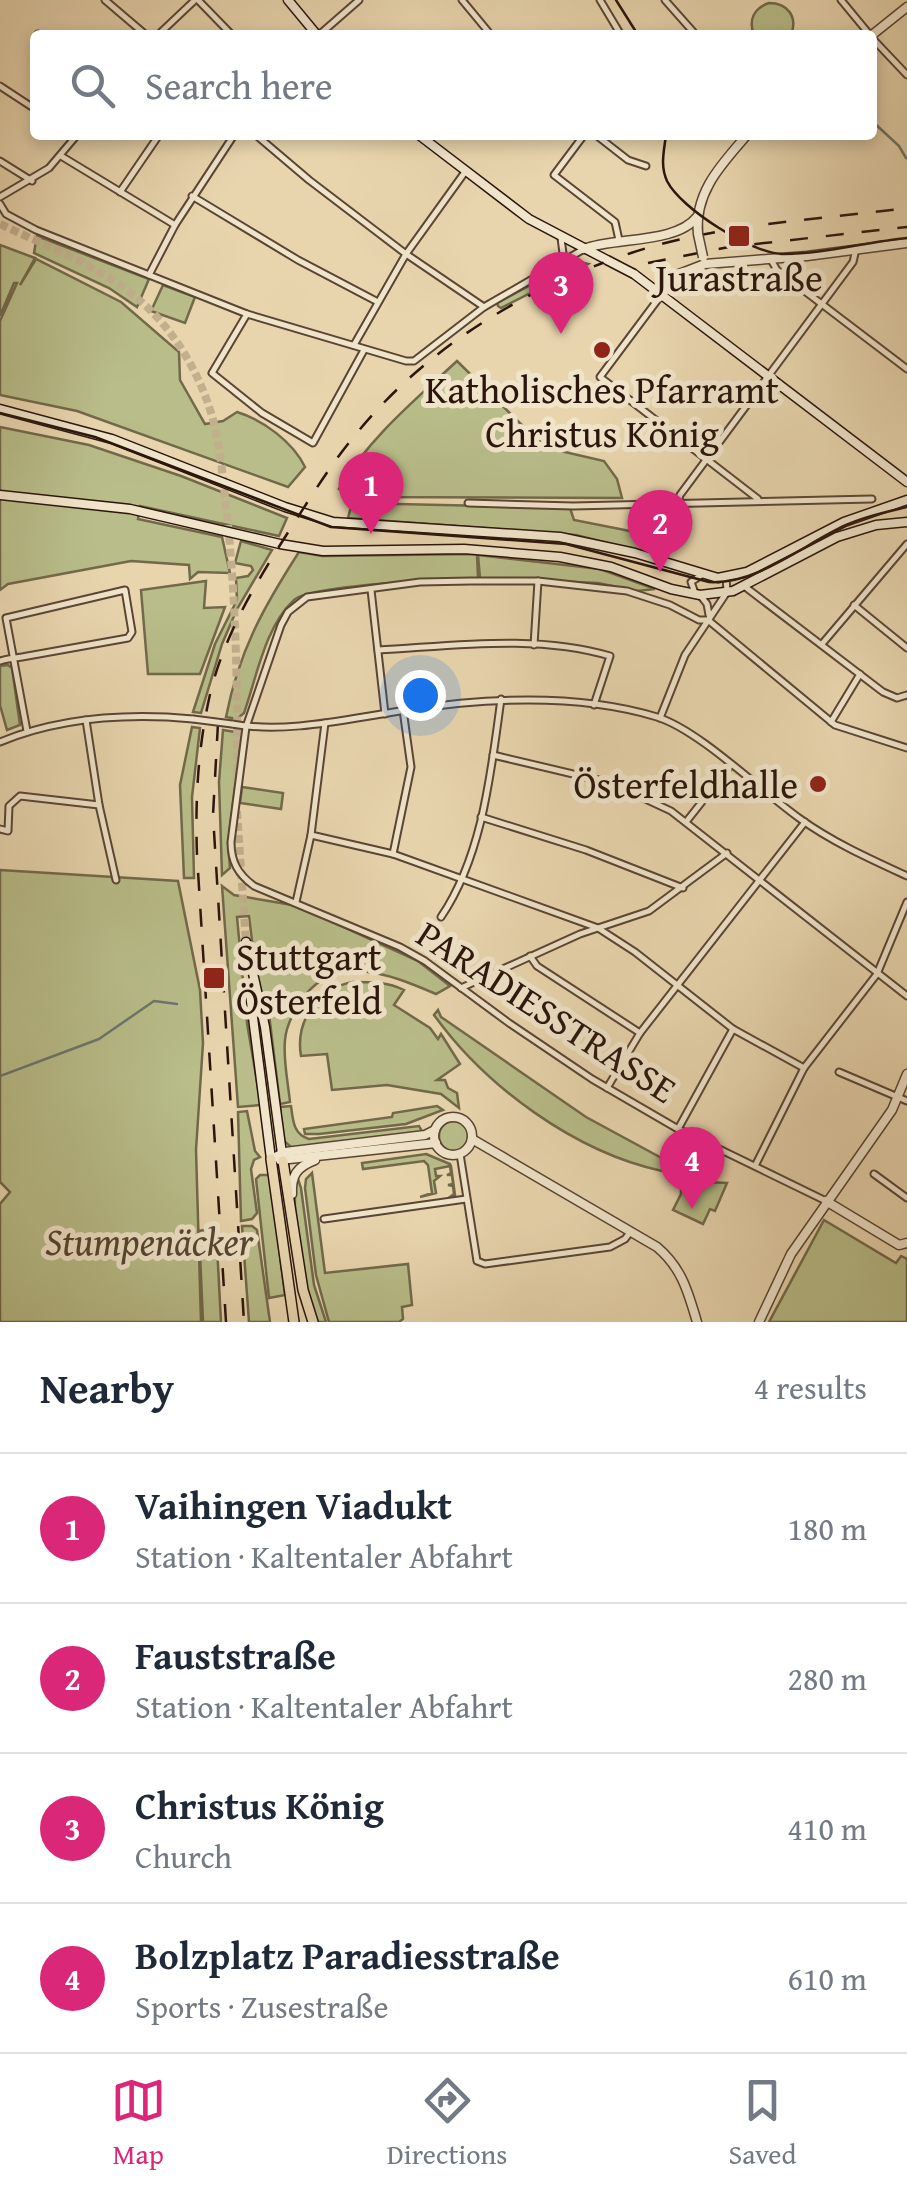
<!DOCTYPE html>
<meta charset="utf-8">
<style>
:root{--surface:#fff;--page:#f2f2f3;--text:#1f2937;--muted:#747a83;--line:#e0e1e3;--accent:#db2777}
body{margin:0;font-family:"Gentium Book Plus",serif;background:var(--page);color:var(--text)}
.you{position:absolute;left:420px;top:695px;width:35px;height:35px;margin:-25px;border:8px solid #fff;border-radius:50%;background:#1a73e8;box-shadow:0 0 0 15px #1a73e833}
.badge{display:grid;place-items:center;width:65px;height:65px;border-radius:50%;background:var(--accent);color:#fff;font-size:32px;font-weight:700}
.pin{position:absolute;translate:-50% -82px;filter:drop-shadow(0 2px 5px #0008)}
.pin::after{content:'';position:absolute;top:52px;width:35px;height:30px;background:inherit;clip-path:polygon(0 0,100% 0,50% 100%)}
.list{margin:0;padding:0;list-style:none}
h2{display:flex;justify-content:space-between;align-items:center;height:130px;margin:0;padding:0 40px;font-size:42px}
h2 small{font-size:32px;font-weight:400;color:var(--muted)}
.list li{display:grid;grid-template-columns:65px 1fr auto;gap:30px;align-items:center;box-sizing:border-box;height:150px;padding:0 40px;border-top:2px solid var(--line)}
.list b{display:block;font-size:38px;white-space:nowrap}
.list p{margin:0;font-size:32px;white-space:nowrap;color:var(--muted)}
.list em{font-size:32px;font-style:normal;color:var(--muted)}
.icon{flex:none;width:55px;height:55px;fill:none;stroke:currentColor;stroke-width:2;stroke-linecap:round;stroke-linejoin:round}
.map{position:relative;flex:none;width:907px;height:1322px;overflow:hidden}
.search{position:absolute;background:var(--surface);box-shadow:0 5px 15px #0003;left:30px;right:30px;top:30px;height:110px;display:flex;align-items:center;gap:25px;box-sizing:border-box;padding:0 35px;border-radius:10px;color:var(--muted);font-size:38px}
.sheet{height:730px;background:var(--surface)}
nav{display:flex;justify-content:space-around;align-items:center;box-sizing:border-box;height:140px;border-top:2px solid var(--line);background:var(--surface);font-size:28px;color:var(--muted)}
nav a{display:grid;justify-items:center;gap:5px}
nav .on{color:var(--accent)}
.map>svg:first-child{display:block}
.green{fill:#b8bd89;stroke:#72694a;stroke-width:2.5}
.lines{fill:none;stroke-linecap:round;stroke-linejoin:round}
.stream{stroke:#6c776b;stroke-width:2.5}
.secondary-tunnel{stroke:#c2af8e;stroke-width:8;stroke-dasharray:8 4;stroke-linecap:butt}
.minor-casing{stroke:#5a4534;stroke-width:9}
.tertiary-casing{stroke:#5a4534;stroke-width:11}
.secondary-casing{stroke:#2b150c;stroke-width:11}
.trunk-casing{stroke:#2b150c;stroke-width:12}
.minor{stroke:#f0e4ca;stroke-width:5}
.tertiary{stroke:#f0e4ca;stroke-width:8}
.secondary{stroke:#f0e4ca;stroke-width:8}
.trunk{stroke:#e8d5ae;stroke-width:9}
.tram{stroke:#2b150c;stroke-width:2.5}
.rail{stroke:#2b150c;stroke-width:2.5;stroke-dasharray:18 18;stroke-linecap:butt}
.minor-bridge-casing{stroke:#5a4534;stroke-width:9;stroke-linecap:butt}
.tertiary-bridge-casing{stroke:#5a4534;stroke-width:11;stroke-linecap:butt}
.secondary-bridge-casing{stroke:#2b150c;stroke-width:11;stroke-linecap:butt}
.minor-bridge{stroke:#f0e4ca;stroke-width:5}
.tertiary-bridge{stroke:#f0e4ca;stroke-width:8}
.secondary-bridge{stroke:#f0e4ca;stroke-width:8}
.poi-dot{fill:#8f2418;stroke:#f0e4ca;stroke-width:4}
.labels{text-anchor:middle;dominant-baseline:central;stroke-width:10;stroke-linejoin:round;paint-order:stroke}
.poi-label{font-size:38px;fill:#2b150c;stroke:#f0e4ca}
.street-label{font-size:38px;fill:#2b150c;stroke:#f0e4ca}
.park-label{font-size:38px;font-style:italic;fill:#554732;stroke:#f0e4ca}
</style>
<div class="map">
<svg width="907" height="1322" viewBox="0 0 907 1322">
<rect width="100%" height="100%" fill="#e8d5ae"/>
<filter id="stains"><feTurbulence type="fractalNoise" baseFrequency=".002" numOctaves="4"/><feColorMatrix values="0 0 0 0 .2 0 0 0 0 .09 0 0 0 0 .02 0 0 0 .5 -.17"/></filter>
<radialGradient id="worn" r=".72"><stop offset=".6" stop-color="#630" stop-opacity="0"/><stop offset="1" stop-color="#630" stop-opacity=".3"/></radialGradient>
<g class="green">
<path d="M769,3C788,3 798,17 791,35H754C748,20 754,8 769,3Z"/>
<path d="M37,236L149,279L137,307L109,288L34,253Z"/>
<path d="M0,245L35,258L20,285L36,259L121,302L179,352L180,380L205,424L223,421L237,412C263,420 293,442 305,467L288,487L77,411L0,395V321L17,283H14L0,316Z"/>
<path d="M576,261L588,264L501,308L498,306L497,303Z"/>
<path d="M163,285L195,297L185,323L151,311Z"/>
<path d="M457,361L536,439L552,449L604,461L617,479L622,498L349,497L339,489C369,438 414,401 457,361Z"/>
<path d="M0,427L89,445L181,476L287,518L279,536L140,506L138,519L222,537L230,573L198,572L190,579L189,565L131,561L8,584L0,590Z"/>
<path d="M352,503L570,508L574,520L655,536L663,542V557L576,535L348,518Z"/>
<path d="M241,541L272,550L237,609L222,644L201,713L193,712L215,644L237,600L236,578L248,576L253,570L251,566L235,563Z"/>
<path d="M299,552L322,556L477,554L478,578C449,579 309,585 294,600C265,627 257,676 244,713L237,719L226,717C239,651 263,608 299,552Z"/>
<path d="M478,555L600,569L655,589L637,591L598,583L480,578Z"/>
<path d="M206,581L204,608L225,607L200,674H148L141,590Z"/>
<path d="M8,665L12,668L20,725L7,730L0,705V666Z"/>
<path d="M192,727L200,728L192,797L194,878H184L180,785Z"/>
<path d="M223,730L242,733L228,843L230,868L222,875L219,782Z"/>
<path d="M242,787L283,793L281,809L240,803Z"/>
<path d="M0,870L178,881L200,990L203,1043L196,1150L201,1322H0V1204L10,1192L0,1182Z"/>
<path d="M222,886L234,895L298,906L418,961L450,986L436,994C389,974 332,950 299,1004C292,1015 286,1026 285,1040C283,1060 288,1082 290,1102L280,1104L269,1014L257,981L249,916L237,917L247,1023L261,1105L238,1107Z"/>
<path d="M353,982C371,982 388,982 404,990L394,1005L430,1028L438,1039L441,1034L460,1064L437,1080H445L448,1088L457,1093L459,1108L441,1094L387,1085L332,1090L327,1054L301,1056C295,1021 318,988 353,982Z"/>
<path d="M438,1010L441,1017L586,1117L667,1161L662,1171C575,1152 486,1087 434,1015Z"/>
<path d="M291,1106C293,1120 293,1134 309,1139L419,1126L423,1133L292,1148L283,1140L280,1107Z"/>
<path d="M437,1106L443,1110L406,1124L319,1134H305L304,1129L392,1117L393,1113Z"/>
<path d="M247,1111L255,1151L260,1157L254,1160L251,1169L257,1213L252,1219L241,1221L238,1112Z"/>
<circle cx="454" cy="1136" r="15"/>
<path d="M426,1154L450,1164L451,1166L455,1195L454,1197H450L454,1194L453,1186L448,1185L453,1184L452,1175H447L451,1173L450,1166L435,1169L436,1176H440L434,1181L436,1193L420,1197L432,1193L428,1165L424,1161L363,1169L362,1163Z"/>
<path d="M312,1173L325,1273L408,1264L412,1305L402,1307L403,1319L399,1322H329L316,1275L305,1188L306,1179Z"/>
<path d="M260,1175H270L285,1295L269,1298L256,1179Z"/>
<path d="M297,1176L301,1188L314,1285L326,1322H318C302,1285 290,1216 297,1176Z"/>
<path d="M681,1181L727,1183L715,1211L710,1209L703,1224L673,1210L681,1194Z"/>
<path d="M824,1220L896,1263L901,1256L907,1259V1322H769Z"/>
<path d="M242,1226H252L257,1230L270,1322H249Z"/>
<path d="M216,1227L221,1322H203L199,1231Z"/>
</g>
<g class="lines">
<g class="stream">
<path d="M872,121L899,146L906,158"/>
<path d="M0,1076L99,1039L154,1001L177,1004"/>
</g>
<g class="secondary-tunnel">
<path d="M0,224C51,248 103,267 146,306C177,335 200,375 212,416C221,448 223,482 227,514C236,603 238,692 237,782"/>
<path d="M237,811L246,942"/>
</g>
<defs>
<g id="minor">
<path d="M105,0L146,35"/>
<path d="M198,0L232,35"/>
<path d="M462,0L491,35"/>
<path d="M600,0L621,35"/>
<path d="M665,0L696,35"/>
<path d="M841,0L870,35"/>
<path d="M38,34L39,35"/>
<path d="M158,35L195,0"/>
<path d="M319,35L359,0"/>
<path d="M872,38L907,75"/>
<path d="M0,86L35,109"/>
<path d="M256,135L309,180L406,254L484,307"/>
<path d="M584,135L554,175L615,222L619,240"/>
<path d="M596,135L628,160L646,166"/>
<path d="M61,156L175,225"/>
<path d="M0,161L32,181"/>
<path d="M120,192L159,135"/>
<path d="M192,196L298,260L376,301"/>
<path d="M0,197L49,168L77,135"/>
<path d="M0,204L6,214L36,230L247,314L406,361H414L484,307L584,249"/>
<path d="M561,238L564,261"/>
<path d="M771,260L777,270L907,369"/>
<path d="M149,275L175,225L234,135"/>
<path d="M662,294L600,377L758,499"/>
<path d="M247,314L212,373L262,413L313,443L364,350"/>
<path d="M354,345L406,254L465,172"/>
<path d="M678,502L680,495L853,262L856,249"/>
<path d="M468,503L573,506L872,499"/>
<path d="M744,586L883,692L897,698L907,695"/>
<path d="M371,590L385,714"/>
<path d="M695,593L691,582L703,574"/>
<path d="M700,595L707,604L709,615"/>
<path d="M854,605L907,648"/>
<path d="M822,644L907,544"/>
<path d="M534,645L538,581"/>
<path d="M378,650C453,646 536,634 610,656L594,705"/>
<path d="M0,661C7,659 14,658 22,657L128,638L132,632L125,590L6,618L27,731"/>
<path d="M660,718L685,655L727,592L726,577"/>
<path d="M86,720L99,805L116,880"/>
<path d="M831,722L860,674"/>
<path d="M232,724C289,734 350,718 407,710C486,698 578,693 657,717C699,730 761,791 799,818C832,842 870,859 907,876"/>
<path d="M0,742C61,717 127,713 193,719"/>
<path d="M493,755L611,783L671,811L907,996"/>
<path d="M481,817L586,850L683,888"/>
<path d="M686,822L731,765"/>
<path d="M0,829L8,831L9,806L20,796L99,805"/>
<path d="M311,835L393,854L598,928L635,952L733,1029L804,1068"/>
<path d="M393,854L411,767L403,710"/>
<path d="M296,902L311,835L325,723"/>
<path d="M441,917C483,855 491,771 501,699"/>
<path d="M530,956L537,966L640,1033"/>
<path d="M461,988L580,934L649,911L727,853"/>
<path d="M839,1072L907,1101"/>
<path d="M607,1088L640,1033L805,822"/>
<path d="M678,1129L733,1029"/>
<path d="M460,1154L477,1261L485,1264L610,1247L625,1239L631,1231"/>
<path d="M755,1166L804,1068L877,974L907,902"/>
<path d="M874,1174L907,1198"/>
<path d="M826,1201L678,1129L592,1079L509,1023L425,961L400,947L254,886C238,874 231,862 231,842L246,727L281,625L288,612L307,597L420,582L471,581H538L627,591L670,605L699,620H708L835,725L907,748"/>
<path d="M324,1219L466,1199"/>
</g>
<g id="tertiary">
<path d="M872,35L907,7"/>
<path d="M698,234C694,192 722,164 747,135"/>
<path d="M584,249C614,237 676,244 697,217"/>
<path d="M663,294L674,276L705,264L807,256L907,243"/>
<circle cx="453" cy="1136" r="19"/>
<path d="M472,1139L657,1247C682,1268 688,1292 697,1322"/>
<path d="M271,1159L285,1152L425,1135L435,1130"/>
<path d="M280,1160L436,1143"/>
<path d="M292,1194C291,1175 297,1167 315,1160"/>
<path d="M826,1201L899,1245L907,1243"/>
<path d="M759,1322L791,1254L892,1110L907,1074"/>
</g>
<g id="secondary">
<path d="M288,0L317,35"/>
<path d="M419,135L529,219L607,260"/>
<path d="M634,274L907,482"/>
<path d="M0,409L112,439L285,507L333,522L560,537L635,553L718,578L747,572L844,522L907,500"/>
<path d="M0,495L130,509L280,544L323,551L464,549L560,557L611,567L671,589L700,595L733,591L837,537L876,525L907,522"/>
<path d="M246,942L265,1027L283,1161"/>
<path d="M249,986L271,1159"/>
</g>
<g id="trunk">
<path d="M271,1159L294,1322"/>
<path d="M283,1161L303,1290L313,1322"/>
</g>
</defs>
<use href="#minor" class="minor-casing"/>
<use href="#tertiary" class="tertiary-casing"/>
<use href="#secondary" class="secondary-casing"/>
<use href="#trunk" class="trunk-casing"/>
<use href="#minor" class="minor"/>
<use href="#tertiary" class="tertiary"/>
<use href="#secondary" class="secondary"/>
<use href="#trunk" class="trunk"/>
<g class="tram">
<path d="M616,0L638,35"/>
<path d="M666,135C664,151 660,166 667,181C681,209 753,254 783,254C824,254 866,242 907,238"/>
<path d="M0,413L95,437L331,527L566,544L709,582C757,585 804,544 846,525C866,516 886,512 907,507"/>
</g>
<g class="rail">
<path d="M648,263L729,247L907,227"/>
<path d="M218,723L213,815L244,1322"/>
<path d="M226,1322L197,855C195,799 198,745 211,690C226,632 256,583 287,534C309,500 330,465 356,434C427,347 525,288 631,253C718,224 816,220 907,208"/>
</g>
<defs>
<path id="minor-bridge" d="M193,719L232,724"/>
<path id="tertiary-bridge" d="M698,234L703,257"/>
<path id="secondary-bridge" d="M607,260L634,274"/>
</defs>
<use href="#minor-bridge" class="minor-bridge-casing"/>
<use href="#tertiary-bridge" class="tertiary-bridge-casing"/>
<use href="#secondary-bridge" class="secondary-bridge-casing"/>
<use href="#minor-bridge" class="minor-bridge"/>
<use href="#tertiary-bridge" class="tertiary-bridge"/>
<use href="#secondary-bridge" class="secondary-bridge"/>
</g>
<g class="poi-dot">
<rect x="727" y="224" width="24" height="24" rx="5"/>
<circle cx="602" cy="350" r="10"/>
<circle cx="818" cy="784" r="10"/>
<rect x="202" y="966" width="24" height="24" rx="5"/>
</g>
<g class="labels">
<g class="poi-label">
<text x="739" y="277">Jurastraße</text>
<text x="602" y="389">Katholisches Pfarramt<tspan x="602" dy="44">Christus König</tspan></text>
<text x="798" y="784" text-anchor="end">Österfeldhalle</text>
<text x="236" y="956" text-anchor="start">Stuttgart<tspan x="236" dy="44">Österfeld</tspan></text>
</g>
<g class="street-label">
<text transform="translate(547 1011) rotate(33)">PARADIESSTRASSE</text>
</g>
<g class="park-label">
<text x="149" y="1241">Stumpenäcker</text>
</g>
</g>
<rect width="100%" height="100%" filter="url(#stains)"/>
<rect width="100%" height="100%" fill="url(#worn)"/>
</svg>
<div class="you"></div>
<div class="pin badge" style="left:371px;top:534px">1</div>
<div class="pin badge" style="left:660px;top:572px">2</div>
<div class="pin badge" style="left:561px;top:334px">3</div>
<div class="pin badge" style="left:692px;top:1209px">4</div>
<div class="search"><svg class="icon" aria-label="search" viewBox="0 0 24 24"><circle cx="10" cy="10" r="6"/><path d="M15 15l6 6"/></svg>Search here</div>
</div>
<section class="sheet">
<h2>Nearby<small>4 results</small></h2>
<ul class="list">
<li><span class="badge">1</span><div><b>Vaihingen Viadukt</b><p>Station · Kaltentaler Abfahrt</p></div><em>180 m</em></li>
<li><span class="badge">2</span><div><b>Fauststraße</b><p>Station · Kaltentaler Abfahrt</p></div><em>280 m</em></li>
<li><span class="badge">3</span><div><b>Christus König</b><p>Church</p></div><em>410 m</em></li>
<li><span class="badge">4</span><div><b>Bolzplatz Paradiesstraße</b><p>Sports · Zusestraße</p></div><em>610 m</em></li>
</ul>
</section>
<nav>
<a class="on"><svg class="icon" aria-label="map" viewBox="0 0 24 24"><path d="M3 6l6-2 6 2 6-2v14l-6 2-6-2-6 2zM9 4v14M15 6v14"/></svg>Map</a>
<a><svg class="icon" aria-label="directions" viewBox="0 0 24 24"><path d="M12 3l9 9-9 9-9-9zM9 14v-3h6M13 9l2 2-2 2"/></svg>Directions</a>
<a><svg class="icon" aria-label="saved" viewBox="0 0 24 24"><path d="M7 4h10v16l-5-4-5 4z"/></svg>Saved</a>
</nav>
